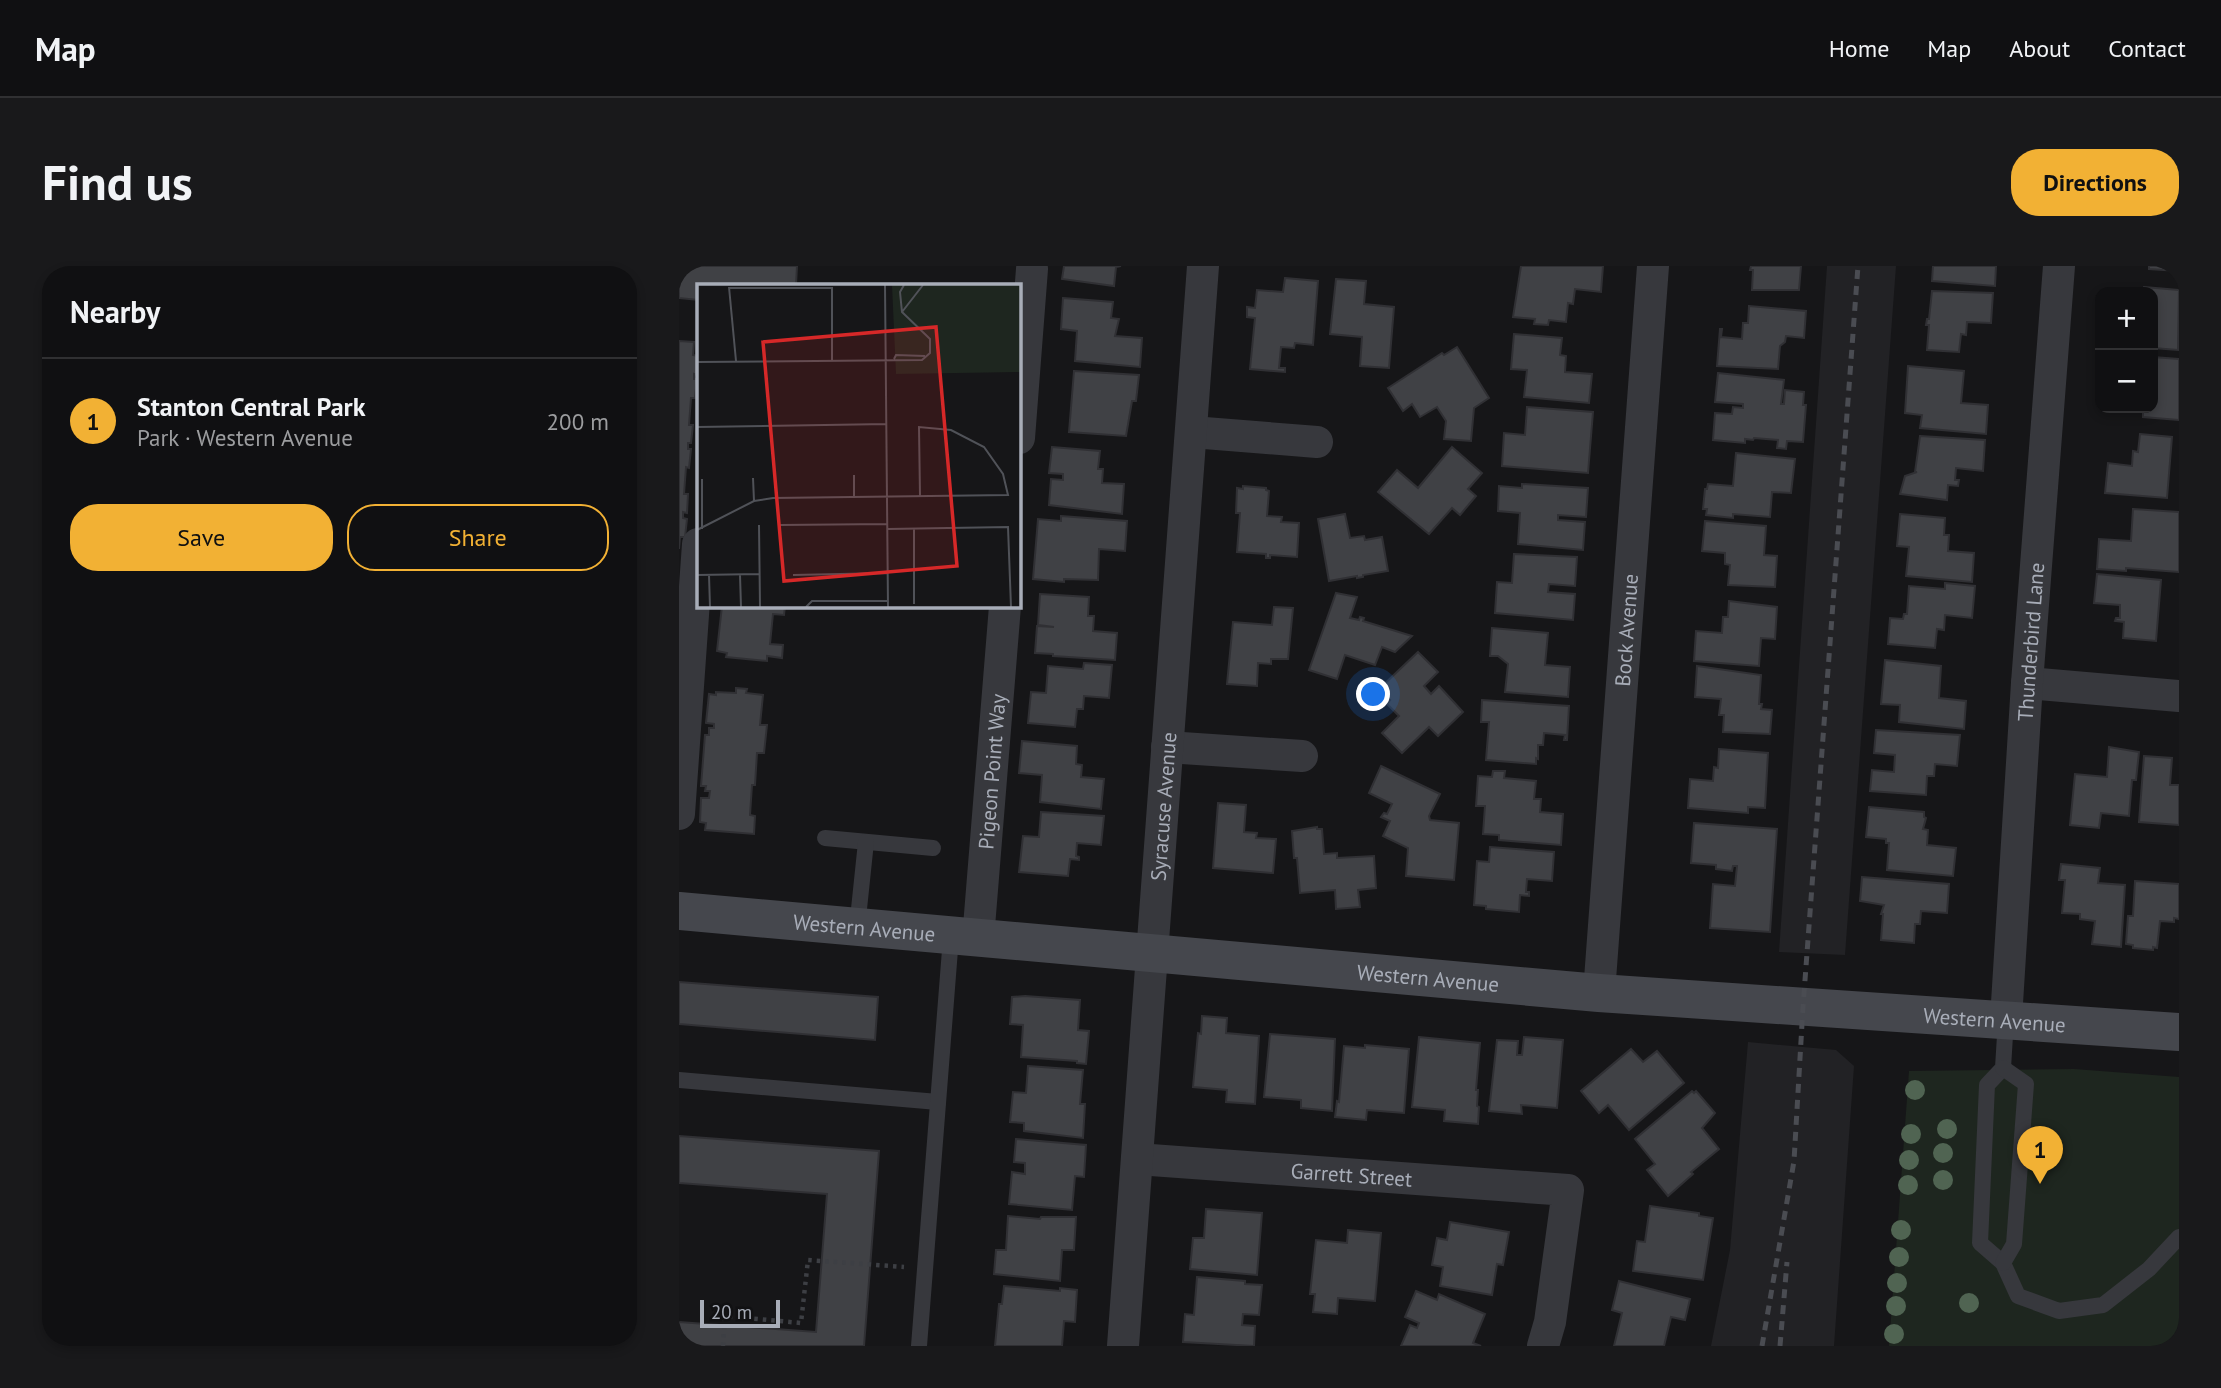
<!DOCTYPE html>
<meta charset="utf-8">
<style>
:root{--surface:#101012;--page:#19191b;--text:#f1f3f6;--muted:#9c9d9f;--line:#303032;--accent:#f2b134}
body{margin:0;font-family:"PT Sans",sans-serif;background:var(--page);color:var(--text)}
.controls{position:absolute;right:21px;top:21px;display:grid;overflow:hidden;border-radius:14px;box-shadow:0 4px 10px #0003}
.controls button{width:63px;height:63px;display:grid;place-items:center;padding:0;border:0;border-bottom:2px solid var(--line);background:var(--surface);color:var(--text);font:35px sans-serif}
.scale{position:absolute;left:21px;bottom:18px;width:80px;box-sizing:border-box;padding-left:7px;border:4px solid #a8adb8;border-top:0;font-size:19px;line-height:24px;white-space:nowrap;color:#a8adb8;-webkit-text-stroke:5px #111113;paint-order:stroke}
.you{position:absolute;left:695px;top:429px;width:24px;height:24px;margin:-18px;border:5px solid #fff;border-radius:50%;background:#1a73e8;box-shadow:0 0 0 10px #1a73e833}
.badge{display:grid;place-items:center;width:46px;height:46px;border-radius:50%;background:var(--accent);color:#111;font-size:23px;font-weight:700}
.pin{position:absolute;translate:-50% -58px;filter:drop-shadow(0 2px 4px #0008)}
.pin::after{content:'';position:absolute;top:37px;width:24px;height:21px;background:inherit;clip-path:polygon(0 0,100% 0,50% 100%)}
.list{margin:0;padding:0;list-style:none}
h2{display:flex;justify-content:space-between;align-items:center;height:91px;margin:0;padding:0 28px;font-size:30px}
h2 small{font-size:23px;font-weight:400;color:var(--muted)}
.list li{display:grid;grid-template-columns:46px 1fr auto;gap:21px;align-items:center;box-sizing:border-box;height:126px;padding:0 28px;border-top:2px solid var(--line)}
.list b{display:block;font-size:26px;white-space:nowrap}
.list p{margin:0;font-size:23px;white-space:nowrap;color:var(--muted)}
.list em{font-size:23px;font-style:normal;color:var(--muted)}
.actions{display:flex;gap:14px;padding:21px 28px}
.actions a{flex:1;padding:16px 0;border:2px solid var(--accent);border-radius:28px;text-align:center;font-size:24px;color:var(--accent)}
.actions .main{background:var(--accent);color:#111}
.map{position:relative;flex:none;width:1500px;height:1080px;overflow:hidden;border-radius:28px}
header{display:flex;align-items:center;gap:42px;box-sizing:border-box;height:98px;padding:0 35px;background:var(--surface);border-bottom:2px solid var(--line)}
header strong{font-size:33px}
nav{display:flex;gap:38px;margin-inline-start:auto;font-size:24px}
.intro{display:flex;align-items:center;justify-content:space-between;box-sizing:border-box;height:168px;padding:0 42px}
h1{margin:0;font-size:49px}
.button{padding:18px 32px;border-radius:28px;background:var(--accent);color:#111;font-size:24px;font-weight:700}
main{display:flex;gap:42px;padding:0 42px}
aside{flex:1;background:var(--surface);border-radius:28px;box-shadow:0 4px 10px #0003}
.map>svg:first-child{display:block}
.built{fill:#222225}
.green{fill:#1e261f}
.building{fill:#404145;stroke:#303034;stroke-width:2}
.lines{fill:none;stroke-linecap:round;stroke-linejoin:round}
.path{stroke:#3d3f44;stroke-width:4.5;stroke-dasharray:3.5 5;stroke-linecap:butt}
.lane{stroke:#37383d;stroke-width:16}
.street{stroke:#37383d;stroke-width:32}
.secondary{stroke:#45474d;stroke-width:38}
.rail{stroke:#4a4c52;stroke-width:5;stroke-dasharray:9 7;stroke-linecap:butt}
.tree{fill:#506452}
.labels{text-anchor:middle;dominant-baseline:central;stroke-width:5;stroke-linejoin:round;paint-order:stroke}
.street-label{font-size:21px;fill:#a8adb8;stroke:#111113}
.inset-road{fill:none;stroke:#505258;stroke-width:2}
.view{fill:#d62828;fill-opacity:0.15;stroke:#d62828;stroke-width:3.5}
.inset-edge{fill:none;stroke:#a8adb8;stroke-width:3.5}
</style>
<header>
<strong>Map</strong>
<nav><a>Home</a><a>Map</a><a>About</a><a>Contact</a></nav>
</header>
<div class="intro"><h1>Find us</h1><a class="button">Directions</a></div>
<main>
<aside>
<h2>Nearby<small></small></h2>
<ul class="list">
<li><span class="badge">1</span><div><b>Stanton Central Park</b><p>Park · Western Avenue</p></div><em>200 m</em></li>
</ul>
<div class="actions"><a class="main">Save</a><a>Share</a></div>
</aside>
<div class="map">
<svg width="1500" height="1080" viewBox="0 0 1500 1080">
<rect width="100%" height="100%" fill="#161618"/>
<g class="built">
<path d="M1148,0H1217L1166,689L1100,686Z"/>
<path d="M1069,776L1157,784L1175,800L1155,1080H1032L1051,984Z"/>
</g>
<path class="green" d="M1395,803L1500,811V1080H1210L1230,805Z"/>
<g class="building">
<path d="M0,0H118L117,19H19V34L0,32Z"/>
<path d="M385,0H442L437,1L435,20L383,13Z"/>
<path d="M842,0H924L922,26L896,23L894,38L889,37L887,56L870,54L869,59L855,58L856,53L834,51Z"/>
<path d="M1072,0H1122L1120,24H1073L1074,4H1071Z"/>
<path d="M1254,0H1317L1316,20L1253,15Z"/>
<path d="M1470,0H1500V5L1470,3Z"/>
<path d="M606,12L639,15L634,79L616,77L615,82L602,81L600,102H606V106L571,103L576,52L568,51V41L576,42L578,24L604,26Z"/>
<path d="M657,13L687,15L685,38L715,41L710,102L681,100L683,71L651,68Z"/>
<path d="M1465,21L1500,24L1499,84L1474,82V26H1464Z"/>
<path d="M1253,25L1314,27L1312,57L1288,56L1287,69L1282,68L1280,86L1248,84L1250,59H1247L1248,53H1250Z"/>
<path d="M384,32L434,36L432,52L440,53L436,70L463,72L461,101L396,95L398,65L382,63Z"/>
<path d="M1070,40L1127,45L1125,72L1107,70L1106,76L1101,80L1099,103L1038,100L1041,63H1043L1042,71L1063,73L1064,57H1069Z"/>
<path d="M835,68L883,72L881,89L887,90L886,106L913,108L910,137L845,131L848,104L832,103Z"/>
<path d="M0,75L15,76L14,89L19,90L18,109L15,108V113H18L16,132H12L10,159H14L12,177H9V183H12L10,202L7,201L5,228H9L8,247L4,246V252L8,253L6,271H1L0,283Z"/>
<path d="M778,81L810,132L795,142L792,175L765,173L767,155L758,141L741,151L733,138L724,145L709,122L763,87L765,89Z"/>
<path d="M1474,91L1500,93V154L1464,151V142H1474Z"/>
<path d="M1229,100L1285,105L1282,137L1309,139L1307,168L1241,162L1243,149L1226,147Z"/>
<path d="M395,105L460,109L457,135H453L447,170L390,166Z"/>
<path d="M1039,107L1105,114L1102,138H1105L1106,124L1125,126L1124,139H1127L1124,176L1108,175L1107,183L1098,182L1099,174L1075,172L1074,174L1066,173V177L1034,174L1036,147L1053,148L1054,141L1064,142V138L1036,136Z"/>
<path d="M848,141L914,146L909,207L823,200L825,167L846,169Z"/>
<path d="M1461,168L1493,171L1488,232L1426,227L1429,197L1453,200L1454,185L1459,186Z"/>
<path d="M1241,170L1306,174L1304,205L1277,202L1276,214H1280L1279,220L1269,219L1268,234L1221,228L1226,210L1238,206H1236Z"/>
<path d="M373,181L421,185L419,203H424L423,217L445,218L443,248L370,239L372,213L384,214V208L370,207Z"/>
<path d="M773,181L803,207L789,223L797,230L781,249L773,242L750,268L699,226L718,204L739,222Z"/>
<path d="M1057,187L1116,193L1112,227L1093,226L1091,251L1054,248V252L1027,249L1028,243H1024L1026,223H1028L1029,218L1054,220Z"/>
<path d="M843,218L909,222L907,251L879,249V254L906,256L904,284L839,278L841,247L819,245L820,220L843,222Z"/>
<path d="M564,220L587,222V224L590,225L588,250L603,251L602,256L620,257L618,291L591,289V292H587V288L558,286L561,247H557L558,222L564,223Z"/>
<path d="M1454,243L1500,246V306L1447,302V305L1418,303L1420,273L1452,275Z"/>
<path d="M666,248L671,272L685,270L686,274L703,271L709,305L684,309V311L678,312V310L650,315L639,253Z"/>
<path d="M1221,248L1266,252L1265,269H1270L1269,285L1295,287L1293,316L1227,310L1230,281L1218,280Z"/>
<path d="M382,250L448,255L446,285L420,283L419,314L385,313V316L354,313L359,253L382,255Z"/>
<path d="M1026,255L1087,260L1085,289L1098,290L1096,321L1049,319L1051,299L1046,298V287L1023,285Z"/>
<path d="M835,288L898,291L896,320L870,318L869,326L896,328L894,354L816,347L818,316L833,317Z"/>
<path d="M1418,308L1482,314L1477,375L1444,372L1445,356L1436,355L1437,352H1441V339L1415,337Z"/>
<path d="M1266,317L1296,320L1293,352L1266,349L1265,364L1258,363L1256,382L1209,378L1211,352L1224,353L1225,348H1228L1230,320L1266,323Z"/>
<path d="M657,327L678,331L671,352L680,354L681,351L685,352L684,355L733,370L716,386L703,381L696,399L666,389L658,413L630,404Z"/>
<path d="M361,328L410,331L409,350H415L414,365L438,367L436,394L374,390V388L356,387L358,360L375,361L359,359Z"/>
<path d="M1050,335L1098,341L1096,373L1082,372L1080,400L1015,395L1017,365L1043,367L1044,351H1049Z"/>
<path d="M43,340H106L105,349L94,348L91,378L104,379L103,392L88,390V395L47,391L48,387L38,385Z"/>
<path d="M595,341L614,342L609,393H592V398L579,397L578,420L548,418L554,356L593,359Z"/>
<path d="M813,362L869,367L866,399L891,401L889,431L826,426L829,398L819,390H811Z"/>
<path d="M739,386L759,406L745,420L752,428L760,420L784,446L759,470L750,461L723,487L703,467L720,450L708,438L711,434L700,423Z"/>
<path d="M1206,394L1262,400L1260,432L1287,435L1285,463L1220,456L1221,439L1202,438Z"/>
<path d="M405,397L433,399L430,432L405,430L404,443H398L396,461L349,457L352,426L367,427L369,400L404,403Z"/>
<path d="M1018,400L1082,409L1080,438H1083L1082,443L1093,444L1091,468L1044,466L1045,449H1040L1042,433L1016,431Z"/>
<path d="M57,422L68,423L67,427L84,429L81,459H88L85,487H78L76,519H73L71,549L76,550L75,568L26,564L27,557L21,556L22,532H30L31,525H26L27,520H22L26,469H30V462H35V458L27,457L30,428L37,429V426L57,427Z"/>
<path d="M803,434L890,440L888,474H885L886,469L865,467L864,479H859V493L857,492V498L807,494L810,456H802Z"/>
<path d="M1197,464L1281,469L1278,500L1256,498L1255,510H1248L1247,529L1191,525L1193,504L1215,506L1216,489L1195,487Z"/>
<path d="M343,475L398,480L397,498L403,499L402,511L425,513L422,543L361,536L363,509L340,507Z"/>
<path d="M1430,481L1460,486L1457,514H1453L1450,550L1422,547L1420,562L1391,559L1396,508L1428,511Z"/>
<path d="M1040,483L1089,487L1086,542L1069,541V547L1009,542L1011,513L1034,515L1035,501L1039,502Z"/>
<path d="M1465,490L1493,492L1491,519H1500V559L1460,556Z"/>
<path d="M702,500L761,528L750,550L751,554L780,557L775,614L727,610L729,582L704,570L711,555L702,551L705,547L708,548L713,538L690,527Z"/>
<path d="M814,505H826L825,512L857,515L855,533H862L861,546L884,548L882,579L820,574V569L804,568L806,540H797L799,510L813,511Z"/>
<path d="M539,537L567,539L565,566L578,567L577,572L597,573L594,607L534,602Z"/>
<path d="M1190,541L1245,546V551L1247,552L1244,563L1249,564L1248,579L1277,582L1274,610L1208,604L1210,577H1207V573L1187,571Z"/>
<path d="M362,546L425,550L422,579L398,577L397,590L400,591V594L391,593L389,610L340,606L344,570L360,571Z"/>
<path d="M1015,557L1098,563L1091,666L1031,662L1034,618L1056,620L1058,600H1054L1053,605L1037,603V599L1012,597Z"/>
<path d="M638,561V563H643L645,588L658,587V592L695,590L697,622L679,624L681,641L657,643L656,624L621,627L618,592H615L613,565Z"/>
<path d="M811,581L875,586L873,615L848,613L847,626H850V630L841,629L840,646L807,643V640L795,639L798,595L810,596Z"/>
<path d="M1382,598L1421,602L1419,617L1446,619L1442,681L1413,678L1416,655L1401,653V648L1383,647L1386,614H1380Z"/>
<path d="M1183,611L1270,618L1268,647L1242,645L1241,658H1236L1235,677L1202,674L1204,648H1202L1205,639L1181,635Z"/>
<path d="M1456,615L1500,618V653L1495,652V656L1481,655L1478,682L1474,681V684L1454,682V679L1447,678L1449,650H1454Z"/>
<path d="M0,716L199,731L196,774L0,758Z"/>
<path d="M346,730L401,734L399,764L410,765L407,798L398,797V795L342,791L344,759L331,758L333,731Z"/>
<path d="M523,750L548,752L547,767L580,770L576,838L547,836L548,824L514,821L519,767L522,768Z"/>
<path d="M591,768L656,773L653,845L622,842V834L585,831Z"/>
<path d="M740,771L801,777L797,824H799L798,840L800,841L799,858L765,855L766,844L733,841Z"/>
<path d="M845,771L884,774L878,842L842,839L843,848L810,845L818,774L839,775L838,789H843Z"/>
<path d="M686,779L730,783L725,847L688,844L687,854L656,851L658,835L660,836L665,780L686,782Z"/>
<path d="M952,783L964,796L978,785L1005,817L950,864L929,839L920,847L902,825Z"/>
<path d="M349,800L404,804L401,838H406L404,872L345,865V857L331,856L334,826L347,827Z"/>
<path d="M1013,825L1015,827L1017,825L1036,847L1023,862L1040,883L1012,906L1014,908L989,930L968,904L976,898L956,873Z"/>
<path d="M0,870L200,885L185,1080H0V1056L137,1066L148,928L0,917Z"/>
<path d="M337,873L407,879L405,911L396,910L393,944L330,938L333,906L346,908V897L335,896Z"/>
<path d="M971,940L1020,947V950L1034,952L1024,1014L954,1005L958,975L966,976Z"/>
<path d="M527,943L583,947L578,1009L511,1003L514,972H525Z"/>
<path d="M329,950L361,953L362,951H397L395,984H383L381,1015L315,1008L317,984H327Z"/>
<path d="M771,956L830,966L824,999L818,998L813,1029L761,1020L764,1001L753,999L758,972L768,974Z"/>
<path d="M669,964L702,967L696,1035L659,1032L658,1048L634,1046L636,1028H631L637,974L668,977Z"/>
<path d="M518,1011L566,1015V1018L583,1019L580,1049L564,1048L563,1059L576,1060L575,1080L504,1076L506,1048L515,1049Z"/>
<path d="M940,1015L1011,1033L1006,1054L992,1051L985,1080H935L943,1047L933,1044Z"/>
<path d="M325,1020L381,1025V1022L398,1024L396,1056L385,1055L383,1080H316L320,1038H323Z"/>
<path d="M737,1025L758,1034L760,1028L806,1048L794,1077L802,1080H722L731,1059L738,1062L740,1057L726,1051Z"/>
</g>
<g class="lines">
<path class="path" d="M44,1080L46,1050L122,1057L129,994L225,1001"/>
<g class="lane">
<path d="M146,572L254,582"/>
<path d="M178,662L187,576"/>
<path d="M1327,753L1324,802L1308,819L1301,977L1324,997L1339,1030L1380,1045L1424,1039L1470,1003L1500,971"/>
<path d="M1324,802L1347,818L1335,978L1324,997"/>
<path d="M0,814L259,836"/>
<path d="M240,1080L272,671"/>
</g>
<g class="street">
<path d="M513,166L638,176"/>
<path d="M340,172L353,3"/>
<path d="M1348,417L1500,430"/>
<path d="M488,481L623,490"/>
<path d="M0,548L19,278"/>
<path id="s1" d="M299,673L326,340"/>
<path id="s2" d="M920,727L974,0"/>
<path id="s3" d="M1327,753L1348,417L1380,0"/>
<path id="s4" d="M458,893L889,924L871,1056L864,1080"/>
<path id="s5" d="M444,1080L524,0"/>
</g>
<path class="secondary" id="s6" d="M0,645L920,727L1500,766"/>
<g class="rail">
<path d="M1083,1080L1115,895L1124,741L1179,0"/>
<path d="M1101,1080L1108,996"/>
</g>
</g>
<g class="tree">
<circle cx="1236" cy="824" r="10"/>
<circle cx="1268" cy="863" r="10"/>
<circle cx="1232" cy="868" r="10"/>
<circle cx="1264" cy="887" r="10"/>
<circle cx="1230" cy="894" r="10"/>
<circle cx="1264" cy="914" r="10"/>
<circle cx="1229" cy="919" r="10"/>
<circle cx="1222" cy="964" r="10"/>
<circle cx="1220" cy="991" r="10"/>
<circle cx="1218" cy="1017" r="10"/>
<circle cx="1290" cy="1037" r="10"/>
<circle cx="1217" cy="1040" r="10"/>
<circle cx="1215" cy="1068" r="10"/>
</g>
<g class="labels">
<g class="street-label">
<text stroke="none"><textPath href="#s2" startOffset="364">Bock Avenue</textPath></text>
<text stroke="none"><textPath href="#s3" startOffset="378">Thunderbird Lane</textPath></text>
<text stroke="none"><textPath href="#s1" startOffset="168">Pigeon Point Way</textPath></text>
<text stroke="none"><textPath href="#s5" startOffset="541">Syracuse Avenue</textPath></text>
<text stroke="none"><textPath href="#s6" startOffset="186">Western Avenue</textPath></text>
<text stroke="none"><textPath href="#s6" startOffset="752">Western Avenue</textPath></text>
<text stroke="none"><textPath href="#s6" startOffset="1320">Western Avenue</textPath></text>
<text stroke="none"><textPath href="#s4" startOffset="215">Garrett Street</textPath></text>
</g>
</g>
<g transform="translate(18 18)">
<rect width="324" height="324" fill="#161618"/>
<path d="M195,1H324V88L199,90Z" fill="#1e261f"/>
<path class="inset-road" d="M188,1L191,323M32,3L39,77M32,4H135V76M205,28L226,1M197,75L199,71L228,72M0,78L225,76L233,69V55L205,28L203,8L207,1M0,143L190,140M157,191V213M56,194L57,217M5,195V245M62,241L63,323M83,241L190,240M217,244V320M191,245L311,243L314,323M0,246L57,217L76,214L311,211L306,190L287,163L254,146L222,143L223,212M0,291L63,290M12,291L13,323M43,291L44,323M96,291L190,289M109,323L115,317H191"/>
<path class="view" d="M239,43L260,282L87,297L66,58Z"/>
<rect width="324" height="324" class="inset-edge"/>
</g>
</svg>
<div class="controls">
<button>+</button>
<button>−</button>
</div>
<div class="scale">20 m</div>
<div class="you"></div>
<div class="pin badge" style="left:1361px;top:918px">1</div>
</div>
</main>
